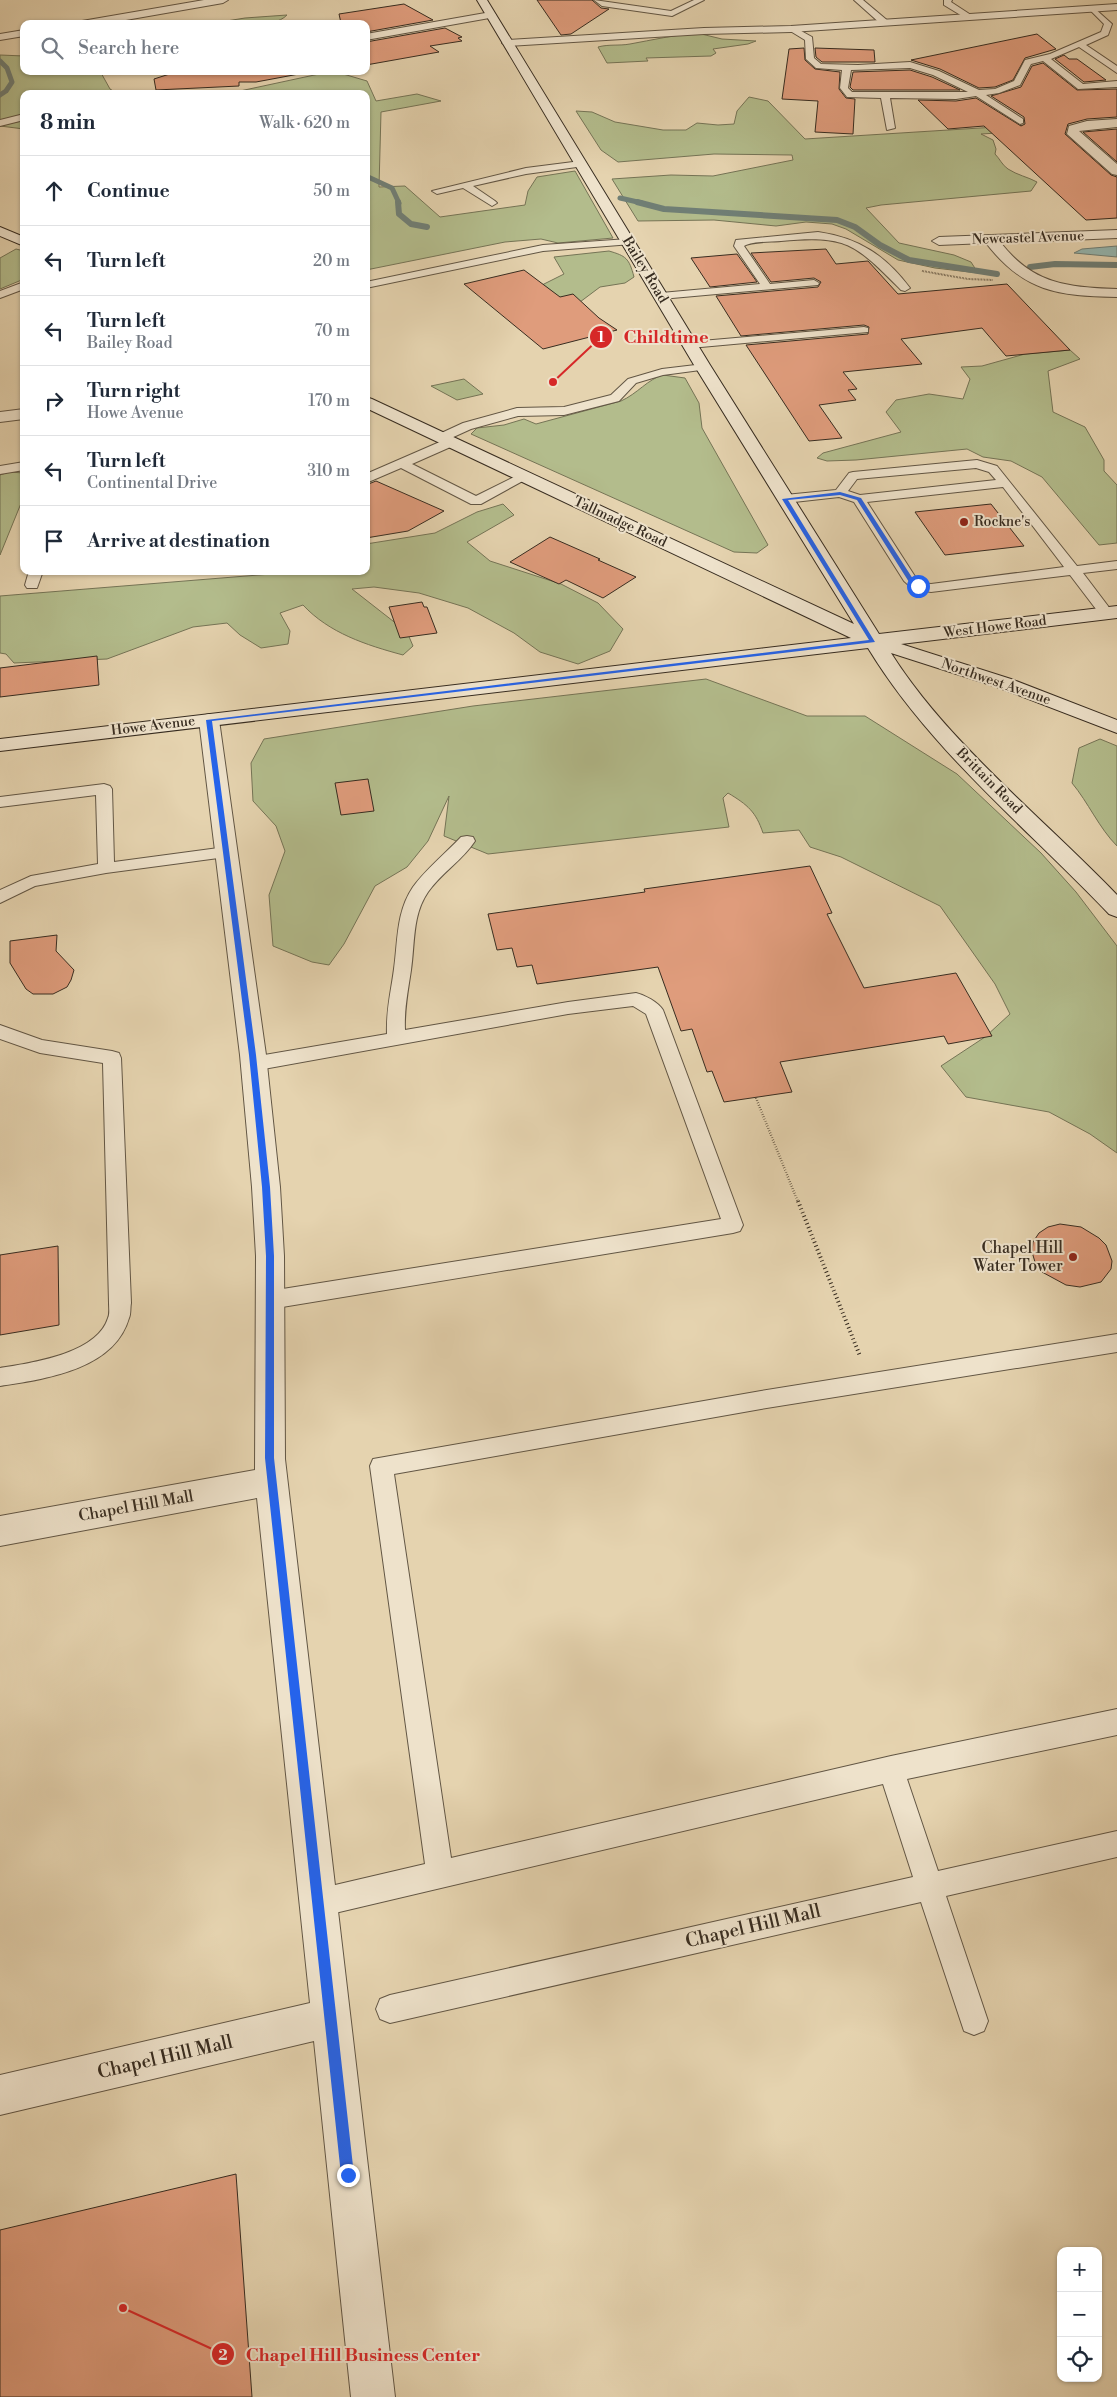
<!DOCTYPE html>
<meta charset="utf-8">
<style>
:root{--surface:#fff;--page:#f2f2f3;--text:#1f2937;--muted:#747a83;--line:#e0e1e3}
body{margin:0;font-family:"Libre Bodoni",serif;background:var(--page);color:var(--text)}
.controls{position:absolute;right:15px;bottom:15px;display:grid;overflow:hidden;border-radius:10px;box-shadow:0 1px 4px #0004}
.controls button{width:45px;height:45px;display:grid;place-items:center;padding:0;border:0;border-bottom:1px solid var(--line);background:var(--surface);color:var(--text);font:25px sans-serif}
.stop{position:absolute;width:15px;height:15px;margin:-11px;border:4px solid #2563eb;border-radius:50%;background:#fff}
.stop.end{background:#2563eb;border-color:#fff;box-shadow:0 1px 5px #0008}
.list{margin:0;padding:0;list-style:none}
h2{display:flex;justify-content:space-between;align-items:center;height:65px;margin:0;padding:0 20px;font-size:21px}
h2 small{font-size:16px;font-weight:400;color:var(--muted)}
.list li{display:grid;grid-template-columns:32px 1fr auto;gap:15px;align-items:center;box-sizing:border-box;height:70px;padding:0 20px;border-top:1px solid var(--line)}
.list b{display:block;font-size:19px;white-space:nowrap}
.list p{margin:0;font-size:16px;white-space:nowrap;color:var(--muted)}
.list em{font-size:16px;font-style:normal;color:var(--muted)}
.icon{flex:none;width:28px;height:28px;fill:none;stroke:currentColor;stroke-width:2;stroke-linecap:round;stroke-linejoin:round}
.map{position:relative;flex:none;width:1117px;height:2397px;overflow:hidden}
.search{position:absolute;background:var(--surface);box-shadow:0 1px 4px #0004;left:20px;top:20px;width:350px;height:55px;display:flex;align-items:center;gap:12px;box-sizing:border-box;padding:0 18px;border-radius:10px;color:var(--muted);font-size:19px}
.panel{position:absolute;background:var(--surface);box-shadow:0 1px 4px #0004;left:20px;top:90px;width:350px;height:485px;border-radius:10px}
.map>svg:first-child{display:block}
.green{fill:#b3bc8c;stroke:#757456}
.water{fill:#96b7b0;stroke:#707f76}
.lines{fill:none;stroke-linecap:round;stroke-linejoin:round}
.stream-far1{stroke:#707f76;stroke-width:5}
.stream{stroke:#707f76;stroke-width:6}
.building{fill:#df9c7c;stroke:#372c20}
.lane-casing{stroke:#625644;stroke-width:2}
.street-casing{stroke:#625644;stroke-width:2}
.secondary-casing{stroke:#372c20;stroke-width:2}
.path-far2{stroke:#372c20;stroke-width:2;stroke-dasharray:0.5 1;stroke-linecap:butt}
.path-far1{stroke:#372c20;stroke-width:2.5;stroke-dasharray:0.5 2;stroke-linecap:butt}
.path{stroke:#372c20;stroke-width:4;stroke-dasharray:1 3;stroke-linecap:butt}
.lane{fill:#eee2cb;fill-rule:evenodd}
.street{fill:#eee2cb;fill-rule:evenodd}
.secondary{fill:#eee2cb;fill-rule:evenodd}
.route{fill:#2563eb}
.poi-dot{fill:#8f2418;stroke:#eee2cb;stroke-width:2}
.labels{text-anchor:middle;dominant-baseline:central;stroke-width:4;stroke-linejoin:round;paint-order:stroke}
.far-street-label{font-size:14px;fill:#372c20;stroke:#eee2cb}
.far-poi-label{font-size:14px;fill:#372c20;stroke:#eee2cb;text-anchor:start}
.poi-label{font-size:16px;fill:#372c20;stroke:#eee2cb;text-anchor:end}
.street-label{font-size:16px;fill:#372c20;stroke:#eee2cb}
.near-street-label{font-size:19px;fill:#372c20;stroke:#eee2cb}
.leader{fill:none;stroke:#d62828;stroke-width:2}
.callout-dot{fill:#d62828;stroke:#eee2cb;stroke-width:2}
.mark-label{font-size:15px;text-anchor:middle;font-weight:bold;fill:#fff}
.callout-label{font-size:18px;text-anchor:middle;font-weight:bold;fill:#d62828;stroke:#eee2cb;stroke-width:4;stroke-linejoin:round;paint-order:stroke}
</style>
<div class="map">
<svg width="1117" height="2397" viewBox="0 0 1117 2397">
<rect width="100%" height="100%" fill="#e5d3af"/>
<filter id="stains"><feTurbulence type="fractalNoise" baseFrequency=".004" numOctaves="4"/><feColorMatrix values="0 0 0 0 .2 0 0 0 0 .09 0 0 0 0 .02 0 0 0 .5 -.17"/></filter>
<radialGradient id="worn" r=".72"><stop offset=".6" stop-color="#630" stop-opacity="0"/><stop offset="1" stop-color="#630" stop-opacity=".3"/></radialGradient>
<g class="green">
<path d="M287,15C273,30 229,24 208,24L245,18Z"/>
<path d="M697,33L722,39L756,41L748,44L713,49L716,53L711,56L646,58L648,61L607,63L598,47C609,44 619,46 630,44C652,40 674,35 697,33Z"/>
<path d="M0,55L24,56V71H100L110,89L118,94H24V129L0,126Z"/>
<path d="M333,71L367,81L376,101L417,94L441,101L381,112L379,187L405,186L440,217L525,205L528,191L537,177L575,171L613,238L558,243L541,239L505,242L366,270V94H226Z"/>
<path d="M749,97L768,101L805,139L1028,125L1059,123L1068,125L1064,129L981,134L993,140L996,149L995,154C1000,159 1002,165 1008,169C1017,175 1028,177 1037,182L1031,191L881,205L866,208L899,243L954,255L971,262L978,273L935,268L898,260L846,229L832,224L806,222L776,226L714,220L638,221L612,179L671,175L713,176L793,160L792,155L714,154L618,162L601,150L576,111L592,112L615,122L663,130H686L697,123L718,125L734,124L737,111Z"/>
<path d="M16,249L24,251V279L0,289V258Z"/>
<path d="M609,251C626,256 629,258 634,277L625,283L600,287L580,302L546,300L542,285L564,274L554,257Z"/>
<path d="M1070,350L1080,359L1048,371L1053,412L1085,427L1104,460V471L1117,485V543L1099,545L1042,477L1011,461L983,457L967,449L856,460L827,461L817,458L823,453L901,432L886,412L896,400L929,394L963,399L970,379L961,367L982,366L1025,354Z"/>
<path d="M663,375L685,378L699,403L702,428L768,545L757,553L734,552L471,434L477,428L504,425L524,419L536,424L621,401C637,394 648,379 663,375Z"/>
<path d="M464,379L483,394L457,400L431,386Z"/>
<path d="M9,472L24,473V496L0,555V475Z"/>
<path d="M503,504L514,515L467,542L490,561L561,584L598,603L623,629L610,651L578,664L540,652L514,633L468,608L419,593L374,587L352,589L407,632L413,646L403,655C366,645 329,633 303,605L280,613L290,631L288,644L261,648L240,635L227,623L193,627L107,659L14,663L6,654L0,653V596L271,574L272,571H366V544L435,533L477,512Z"/>
<path d="M706,679L807,716H865L957,774L1041,853L1076,892L1117,946V1153L1090,1134L1049,1112L966,1097L941,1066L985,1037L1010,1014L995,984L940,906L841,857L810,847L799,830L763,833C756,812 748,805 728,793L723,798L729,827L488,854L444,836L449,796L428,841L407,867L375,886L344,944L329,965L312,962L273,946L269,895L285,851L276,826L253,801L251,763L264,739L473,706Z"/>
<path d="M1100,739L1117,746V846C1099,828 1088,802 1072,783L1079,748Z"/>
</g>
<path class="water" d="M1117,246V257L1074,253L1082,249Z"/>
<g class="lines">
<g class="stream-far1">
<path d="M0,61L7,68L12,82L6,91L0,95"/>
<path d="M366,176L392,188L399,203"/>
<path d="M620,198L642,203"/>
</g>
<g class="stream">
<path d="M398,202L399,214L411,224L427,227"/>
<path d="M637,202L664,209L837,220L855,227L880,245L909,260L997,274"/>
<path d="M1030,267L1055,264L1117,265"/>
</g>
</g>
<g class="building">
<path d="M537,0H592L601,8L609,9L571,34L561,35Z"/>
<path d="M404,4L433,20L366,32V24H337L341,23L339,14Z"/>
<path d="M445,28L462,37L458,38L462,41L430,46L439,52L366,65V42Z"/>
<path d="M1037,34L1056,49L1025,58L1013,80L995,87L979,88L940,69L911,60Z"/>
<path d="M804,48L805,60L815,69L840,72L839,89L846,98L855,99L853,134L815,132L818,101L782,99L789,49Z"/>
<path d="M815,48L874,50L875,62H822L816,57Z"/>
<path d="M1064,55L1069,59H1077L1106,80L1084,82L1055,59Z"/>
<path d="M1043,63L1077,90L1117,89V117L1087,119L1068,124L1065,134L1111,175L1117,177V218L1086,220L984,126L948,129L918,100L956,101L976,98L1021,126L1025,124L1024,117L991,96L1021,87L1032,66Z"/>
<path d="M910,70L932,77L960,90H853L850,87L853,72Z"/>
<path d="M179,71H315L256,82H239V86L156,90L154,79Z"/>
<path d="M1117,129V162L1083,132Z"/>
<path d="M826,249L836,264L868,261L898,294L1007,284L1070,350L1006,356L982,328L901,339L922,364L843,372L857,389L848,390L856,400L819,405L842,438L809,441L746,345L868,334L869,327L864,325L741,336L716,296L818,287L821,282L814,278L771,282L751,253Z"/>
<path d="M737,254L757,282L710,287L691,258Z"/>
<path d="M524,270L560,297L573,294L599,318L617,330L543,349L464,284Z"/>
<path d="M376,481L444,511L408,531L366,538V485Z"/>
<path d="M991,504L1024,546L945,555L915,512Z"/>
<path d="M550,537L600,559L598,560L636,577L603,598L566,580L559,584L510,562Z"/>
<path d="M422,602L424,607H427L437,633L400,638L389,607Z"/>
<path d="M97,656L99,685L0,697V668Z"/>
<path d="M368,779L374,811L341,815L335,783Z"/>
<path d="M810,866L832,913L827,914L864,988L956,973L992,1036L948,1044L944,1036L780,1062L792,1092L724,1102L712,1071L707,1072L692,1029L681,1031L658,967L537,984L532,965L517,967L512,948L497,950L488,914L645,892L644,889Z"/>
<path d="M57,935L56,951L74,970L71,980L67,987L53,994H33L26,989L10,963V941Z"/>
<path d="M1060,1224L1081,1227L1099,1238L1106,1245L1112,1261L1111,1269L1101,1282L1080,1287L1066,1285L1042,1272L1035,1262L1032,1252L1033,1242L1039,1233L1048,1227Z"/>
<path d="M58,1246L59,1325L0,1335V1255Z"/>
<path d="M236,2174L252,2397H0V2230Z"/>
</g>
<g class="lines">
<defs>
<g id="lane">
<path d="M594,0L671,11L694,0H704L672,16L602,6Z"/>
<path d="M854,0H863L888,21V25H882Z"/>
<path d="M944,0H952L951,2L974,17L967,19L944,5Z"/>
<path d="M1093,7L1112,24L1108,35L1086,45L1117,66V73L1079,47L1051,59L1083,84L1117,81V87L1078,89L1043,61L1031,64L1020,85L999,93L986,95L1023,119V123L1020,124L976,96L956,99L890,98L895,128L887,130L881,98L847,97L840,88L842,70L816,68L806,59L805,40L787,29L794,27L812,37L814,58L821,64L858,65L910,62L939,71L979,90L995,89L1014,81L1025,60L1050,54L1101,32L1104,24L1089,9ZM910,68L933,75L968,92H852L848,88L851,70Z"/>
<path d="M24,114V120L0,126V120Z"/>
<path d="M581,161L586,164L584,166L526,174L473,186L495,201L497,203L492,206L463,188L437,194L432,191L526,168Z"/>
<path d="M818,232C859,238 885,255 910,288L905,291L901,290C855,244 848,235 781,241C770,242 753,241 744,246L770,284L814,280L819,283L818,285L661,299L656,296L661,293L760,284L734,246L736,240Z"/>
<path d="M628,239L632,240V244L543,251L366,288V282L543,245Z"/>
<path d="M24,282V289L0,298V291Z"/>
<path d="M864,327L868,328V332L690,348L684,345L690,342Z"/>
<path d="M704,364L708,365L710,367L708,369L663,375L636,383L619,401L564,415L518,416L471,429L449,439H455L457,442L455,445L412,464L476,496L520,474H528L530,477L481,504H471L401,468L366,483V474L442,441H437L435,438L437,435L463,423L517,408L564,407L611,395L628,379L662,369Z"/>
<path d="M977,460L997,466L1077,566L1117,561V569L1083,573L1114,614L1112,617H1102L1070,575L931,592L913,589L904,581L854,502L839,497L785,503L779,499L785,495L836,490L849,473L853,472ZM976,468L989,472L996,480L860,495L848,491L857,479ZM1003,487L1064,567L931,584L922,583L916,578L867,502Z"/>
<path d="M24,462V470L0,474V466Z"/>
<path d="M29,571H43L37,588H27L25,585Z"/>
<path d="M104,784L110,786L112,789L114,862L226,847L232,848L234,852L232,856L226,857L106,873L35,886L0,903V890L31,876L98,864L96,795L0,807V797Z"/>
<path d="M467,836L473,837L475,841C463,860 441,873 428,892C412,915 415,944 411,970C408,991 404,1009 405,1030L568,1002L636,993C645,995 658,1002 663,1010L743,1225L740,1231L733,1233L270,1309L263,1306L259,1300L263,1294L270,1291L721,1219L646,1014L633,1006L568,1014L253,1071L246,1069L244,1064L246,1059L253,1057L387,1034C386,1010 391,992 394,969C398,941 396,912 413,887C426,869 446,853 461,837Z"/>
<path d="M0,1025L42,1040L112,1051L119,1053L121,1058L131,1303C130,1308 131,1314 129,1318C114,1370 45,1379 0,1386V1368C31,1363 97,1354 108,1318C110,1314 109,1308 109,1303L103,1063L40,1053L0,1039Z"/>
<path d="M1117,1334V1352L761,1409L394,1474L451,1858L891,1756L1117,1709V1735L907,1779L938,1871L1117,1831V1857L946,1896L988,2021L984,2031L974,2035L964,2031L921,1902L390,2023L380,2019L376,2009L380,1999L390,1995L913,1877L883,1784L318,1917L308,1913L304,1903L308,1893L318,1889L425,1864L370,1466L373,1459L761,1391Z"/>
</g>
<g id="street">
<path d="M204,0H228L223,3L103,24H77L82,21Z"/>
<path d="M1117,4V10L791,32L704,34L508,46L502,43L508,40L704,28L791,26Z"/>
<path d="M491,12L496,15L495,17L366,40V34Z"/>
<path d="M24,30V36L0,40V34Z"/>
<path d="M1117,119V127L1079,131L1117,164V175L1112,174L1067,134L1069,126L1087,121Z"/>
<path d="M1117,230V238L1001,243C1033,284 1067,287 1117,289V297C1058,296 1024,292 986,243L939,245L932,241L939,237Z"/>
<path d="M24,409V419L0,422V412Z"/>
<path d="M209,714L216,716L219,720L266,1055L280,1187L284,1256L285,1459L395,2397H351L314,2041L0,2115V2075L310,2003L257,1498L0,1546V1516L255,1470L256,1256L252,1187L240,1055L199,720L202,716Z"/>
</g>
<g id="secondary">
<path d="M477,0H487L710,365L879,634L1117,606V618L901,644L1011,679L1117,720V733L997,687L891,653C947,742 1044,819 1117,895V917L1109,914C1027,828 930,750 868,648L0,751V739L851,638L366,408V397L372,399L854,624L694,365Z"/>
<path d="M0,227L24,237V246L0,236Z"/>
</g>
</defs>
<use href="#lane" class="lane-casing"/>
<use href="#street" class="street-casing"/>
<use href="#secondary" class="secondary-casing"/>
<path class="path-far2" d="M922,271L968,279L993,280"/>
<path class="path-far1" d="M756,1098L798,1202"/>
<path class="path" d="M798,1201L860,1356"/>
<use href="#lane" class="lane"/>
<use href="#street" class="street"/>
<use href="#secondary" class="secondary"/>
</g>
<path class="route" d="M840,492L861,498L913,579L921,586L916,587L909,582L857,500L840,495L788,500L875,642L212,721L256,1055L270,1187L274,1256V1458L354,2175L352,2179L348,2181L343,2179L341,2175L265,1458L266,1256L262,1187L249,1055L206,720L869,640L782,499Z"/>
<g class="poi-dot">
<circle cx="964" cy="522" r="5"/>
<circle cx="1073" cy="1257" r="5"/>
</g>
<g class="labels">
<g class="far-street-label">
<text transform="translate(1028 238) rotate(-2)">Newcastel Avenue</text>
<text transform="translate(645 270) rotate(59)">Bailey Road</text>
<text transform="translate(620 522) rotate(25)">Tallmadge Road</text>
<text transform="translate(995 627) rotate(-7)">West Howe Road</text>
<text transform="translate(996 682) rotate(19)">Northwest Avenue</text>
<text transform="translate(153 726) rotate(-7)">Howe Avenue</text>
<text transform="translate(989 781) rotate(45)">Brittain Road</text>
</g>
<g class="far-poi-label">
<text x="974" y="522">Rockne's</text>
</g>
<g class="poi-label">
<text x="1063" y="1248">Chapel Hill<tspan x="1063" dy="18">Water Tower</tspan></text>
</g>
<g class="street-label">
<text transform="translate(136 1506) rotate(-10)">Chapel Hill Mall</text>
</g>
<g class="near-street-label">
<text transform="translate(753 1926) rotate(-13)">Chapel Hill Mall</text>
<text transform="translate(165 2057) rotate(-13)">Chapel Hill Mall</text>
</g>
</g>
<path class="leader" d="M553 382L601 337M123 2308L223 2354"/>
<g class="callout-dot">
<circle cx="553" cy="382" r="5"/>
<circle cx="123" cy="2308" r="5"/>
<circle cx="601" cy="337" r="12"/>
<circle cx="223" cy="2354" r="12"/>
</g>
<g class="mark-label">
<text x="601" y="342">1</text>
<text x="223" y="2360">2</text>
</g>
<g class="callout-label">
<text x="666" y="343">Childtime</text>
<text x="363" y="2361">Chapel Hill Business Center</text>
</g>
<rect width="100%" height="100%" filter="url(#stains)"/>
<rect width="100%" height="100%" fill="url(#worn)"/>
</svg>
<div class="controls">
<button>+</button>
<button>−</button>
<button><svg class="icon" aria-label="locate" viewBox="0 0 24 24"><circle cx="12" cy="12" r="6"/><path d="M12 2v4M12 18v4M2 12h4M18 12h4"/></svg></button>
</div>
<div class="stop" style="left:918px;top:586px"></div>
<div class="stop end" style="left:348px;top:2175px"></div>
<div class="search"><svg class="icon" aria-label="search" viewBox="0 0 24 24"><circle cx="10" cy="10" r="6"/><path d="M15 15l6 6"/></svg>Search here</div>
<section class="panel">
<h2>8 min<small>Walk · 620 m</small></h2>
<ul class="list">
<li><svg class="icon" aria-label="ahead" viewBox="0 0 24 24"><path d="M12 20V5M6 11l6-6 6 6"/></svg><div><b>Continue</b></div><em>50 m</em></li>
<li><svg class="icon" aria-label="left" viewBox="0 0 24 24"><path d="M17 20v-9H6M10 6l-5 5 5 5"/></svg><div><b>Turn left</b></div><em>20 m</em></li>
<li><svg class="icon" aria-label="left" viewBox="0 0 24 24"><path d="M17 20v-9H6M10 6l-5 5 5 5"/></svg><div><b>Turn left</b><p>Bailey Road</p></div><em>70 m</em></li>
<li><svg class="icon" aria-label="right" viewBox="0 0 24 24"><path d="M7 20v-9h11M14 6l5 5-5 5"/></svg><div><b>Turn right</b><p>Howe Avenue</p></div><em>170 m</em></li>
<li><svg class="icon" aria-label="left" viewBox="0 0 24 24"><path d="M17 20v-9H6M10 6l-5 5 5 5"/></svg><div><b>Turn left</b><p>Continental Drive</p></div><em>310 m</em></li>
<li><svg class="icon" aria-label="arrive" viewBox="0 0 24 24"><path d="M6 21V4h12l-3 4 3 4H6"/></svg><div><b>Arrive at destination</b></div></li>
</ul>
</section>
</div>
